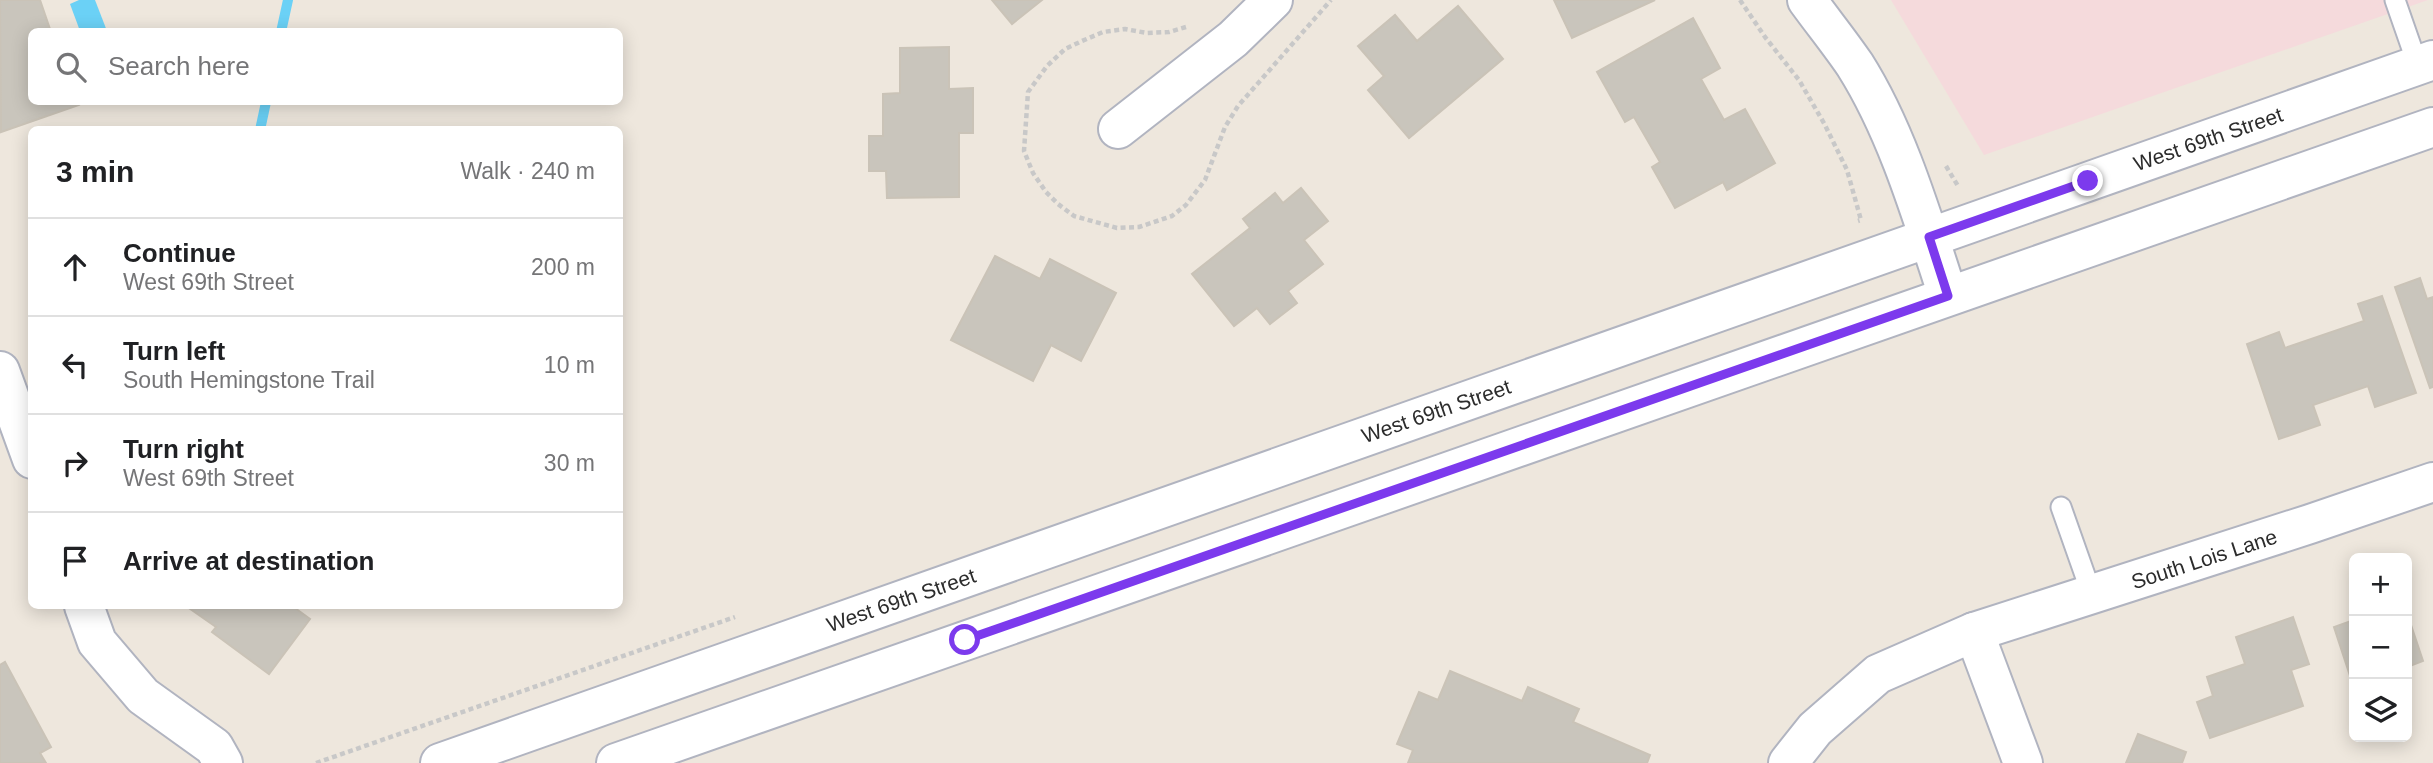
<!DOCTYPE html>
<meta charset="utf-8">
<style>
:root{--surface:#fff;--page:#f2f2f2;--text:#202124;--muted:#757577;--line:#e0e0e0}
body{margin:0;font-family:Arial,sans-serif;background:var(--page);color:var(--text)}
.controls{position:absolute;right:21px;bottom:21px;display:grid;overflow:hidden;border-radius:10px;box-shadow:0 4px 18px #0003}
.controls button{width:63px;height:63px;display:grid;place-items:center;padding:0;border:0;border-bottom:2px solid var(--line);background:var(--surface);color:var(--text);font:35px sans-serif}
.stop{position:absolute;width:21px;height:21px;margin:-16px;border:5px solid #7c3aed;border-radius:50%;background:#fff}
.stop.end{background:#7c3aed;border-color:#fff;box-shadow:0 2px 7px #0008}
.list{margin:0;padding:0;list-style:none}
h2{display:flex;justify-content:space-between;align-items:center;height:91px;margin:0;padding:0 28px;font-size:30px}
h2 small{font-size:23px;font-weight:400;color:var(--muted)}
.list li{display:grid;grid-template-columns:46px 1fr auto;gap:21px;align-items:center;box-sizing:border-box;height:98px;padding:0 28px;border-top:2px solid var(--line)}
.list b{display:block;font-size:26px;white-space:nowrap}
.list p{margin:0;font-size:23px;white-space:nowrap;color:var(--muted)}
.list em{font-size:23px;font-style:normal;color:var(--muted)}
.icon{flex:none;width:38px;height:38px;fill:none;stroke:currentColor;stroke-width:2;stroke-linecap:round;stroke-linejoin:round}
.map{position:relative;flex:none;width:2433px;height:763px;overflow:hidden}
.search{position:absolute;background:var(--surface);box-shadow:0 4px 18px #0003;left:28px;top:28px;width:595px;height:77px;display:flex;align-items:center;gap:18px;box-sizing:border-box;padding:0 24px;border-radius:10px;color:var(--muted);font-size:26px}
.panel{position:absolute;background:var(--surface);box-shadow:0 4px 18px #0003;left:28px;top:126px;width:595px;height:483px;border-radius:10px}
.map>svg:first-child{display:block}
.medical{fill:#f5dadc}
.water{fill:#6bd1f6}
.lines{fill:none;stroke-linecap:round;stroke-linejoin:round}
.stream{stroke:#6bd1f6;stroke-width:10}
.building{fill:#c9c5bc;stroke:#cac3b7;stroke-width:2}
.lane-casing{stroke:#b1b4c0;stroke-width:23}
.street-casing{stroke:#b1b4c0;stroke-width:42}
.secondary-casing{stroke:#b1b4c0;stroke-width:42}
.path{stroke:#c8c8c8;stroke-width:4.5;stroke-dasharray:5 3.5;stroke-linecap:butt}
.lane{stroke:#fff;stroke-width:19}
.street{stroke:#fff;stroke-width:38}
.secondary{stroke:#fff;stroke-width:38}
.route{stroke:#7c3aed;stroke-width:9}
.labels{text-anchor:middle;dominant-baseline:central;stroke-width:6;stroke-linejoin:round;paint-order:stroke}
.street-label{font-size:21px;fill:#2c2c2c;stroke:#fff}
</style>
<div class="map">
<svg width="2433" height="763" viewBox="0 0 2433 763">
<rect width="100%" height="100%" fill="#eee7dd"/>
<path class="medical" d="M1891,0H2428L1984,155Z"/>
<path class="water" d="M79,0H95L107,31H80L70,4Z"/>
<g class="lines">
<g class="stream">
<path d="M281,32L288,0"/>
<path d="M260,130L266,102"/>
</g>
</g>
<g class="building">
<path d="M0,0H40L51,32H32V102H78L79,105L1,132Z"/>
<path d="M992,0H1042L1012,24Z"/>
<path d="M1554,0H1655L1572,38Z"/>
<path d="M1458,6L1503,59L1409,138L1368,90L1384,76L1358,46L1395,15L1417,41Z"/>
<path d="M1693,18L1720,68L1701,79L1724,120L1745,109L1775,163L1727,190L1723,182L1675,208L1652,167L1660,162L1634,117L1625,122L1597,72Z"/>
<path d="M949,47V89L973,88V133H959V197L887,198L886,171H869V136H883V94L900,93V48Z"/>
<path d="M1301,188L1328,221L1304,240L1323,264L1288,291L1297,303L1270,324L1257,308L1234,326L1192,274L1250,228L1243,219L1275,193L1283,203Z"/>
<path d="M995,256L1040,279L1050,259L1116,293L1081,361L1051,345L1033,381L951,340Z"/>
<path d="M2420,278L2427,299L2433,297V387L2430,388L2395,287Z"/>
<path d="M2382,296L2416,393L2375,407L2368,386L2313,405L2320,425L2279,439L2247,344L2279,332L2285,348L2364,321L2358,304Z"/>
<path d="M186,606H296L295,608L310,619L269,674L212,632L216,627Z"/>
<path d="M2407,613L2423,661L2407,667Z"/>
<path d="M2293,617L2309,664L2291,670L2303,706L2210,738L2197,702L2213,696L2207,677L2245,664L2236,637Z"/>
<path d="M2354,620V685H2353L2334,627Z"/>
<path d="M5,662L51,747L40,753L46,763H0V665Z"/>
<path d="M1450,671L1522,701L1528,687L1579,709L1573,722L1650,755L1647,763H1408L1413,750L1397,744L1419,692L1438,700Z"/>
<path d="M2138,734L2186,752L2182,763H2126Z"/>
</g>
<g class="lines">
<defs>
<g id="lane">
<path d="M2395,0L2418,66"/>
<path d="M2061,507L2092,595"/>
</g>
<g id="street">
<path d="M1807,0C1823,22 1840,43 1855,65C1898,133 1923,220 1948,296"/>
<path d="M1118,129L1233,39L1273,0"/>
<path d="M0,371L32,459"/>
<path d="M84,606L97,642L143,696L214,747L223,763"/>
<path d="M1974,632L2023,763"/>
<path d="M1788,763L1815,729L1878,674L1974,632L2310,524L2433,482"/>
</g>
<g id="secondary">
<path d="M440,763L2433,60"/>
<path d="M616,763L2433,127"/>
</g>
</defs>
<use href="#lane" class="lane-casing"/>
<use href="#street" class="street-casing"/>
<use href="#secondary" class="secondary-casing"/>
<g class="path">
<path d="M1740,0L1765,37L1799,80L1825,125L1847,170L1861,220L1858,221"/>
<path d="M1186,27L1169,32L1147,33L1125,29L1103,32L1082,41L1065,49L1047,66L1028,92L1024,151L1033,173L1046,192L1058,204L1074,216L1117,228L1139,227L1172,216L1186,205L1205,180L1225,127L1238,106L1331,0"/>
<path d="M1946,166L1958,186"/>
<path d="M316,763L735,617"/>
</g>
<use href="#lane" class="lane"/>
<use href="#street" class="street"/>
<use href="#secondary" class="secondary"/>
</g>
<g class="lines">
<path class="route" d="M965,640L1948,296L1929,237L2088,181"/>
</g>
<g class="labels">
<g class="street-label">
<text transform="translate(2208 139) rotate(-19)">West 69th Street</text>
<text transform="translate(1436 411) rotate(-19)">West 69th Street</text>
<text transform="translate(2204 559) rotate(-18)">South Lois Lane</text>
<text transform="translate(901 600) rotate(-19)">West 69th Street</text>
</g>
</g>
</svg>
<div class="controls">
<button>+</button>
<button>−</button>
<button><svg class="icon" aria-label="layers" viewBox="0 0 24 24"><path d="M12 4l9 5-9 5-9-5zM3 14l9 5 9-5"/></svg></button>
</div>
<div class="stop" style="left:965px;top:640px"></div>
<div class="stop end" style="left:2088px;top:181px"></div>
<div class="search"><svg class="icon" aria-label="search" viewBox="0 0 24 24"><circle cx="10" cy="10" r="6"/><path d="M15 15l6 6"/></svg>Search here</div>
<section class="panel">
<h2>3 min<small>Walk · 240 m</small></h2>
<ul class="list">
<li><svg class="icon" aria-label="ahead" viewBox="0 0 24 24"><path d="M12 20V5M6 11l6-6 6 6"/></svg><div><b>Continue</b><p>West 69th Street</p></div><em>200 m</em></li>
<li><svg class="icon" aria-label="left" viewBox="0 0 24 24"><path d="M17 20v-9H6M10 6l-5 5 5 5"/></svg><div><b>Turn left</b><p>South Hemingstone Trail</p></div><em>10 m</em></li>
<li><svg class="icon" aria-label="right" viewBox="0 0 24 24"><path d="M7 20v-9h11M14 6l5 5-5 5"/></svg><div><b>Turn right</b><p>West 69th Street</p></div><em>30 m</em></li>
<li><svg class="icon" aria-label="arrive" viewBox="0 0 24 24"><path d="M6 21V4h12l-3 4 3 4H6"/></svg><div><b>Arrive at destination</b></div></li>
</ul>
</section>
</div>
